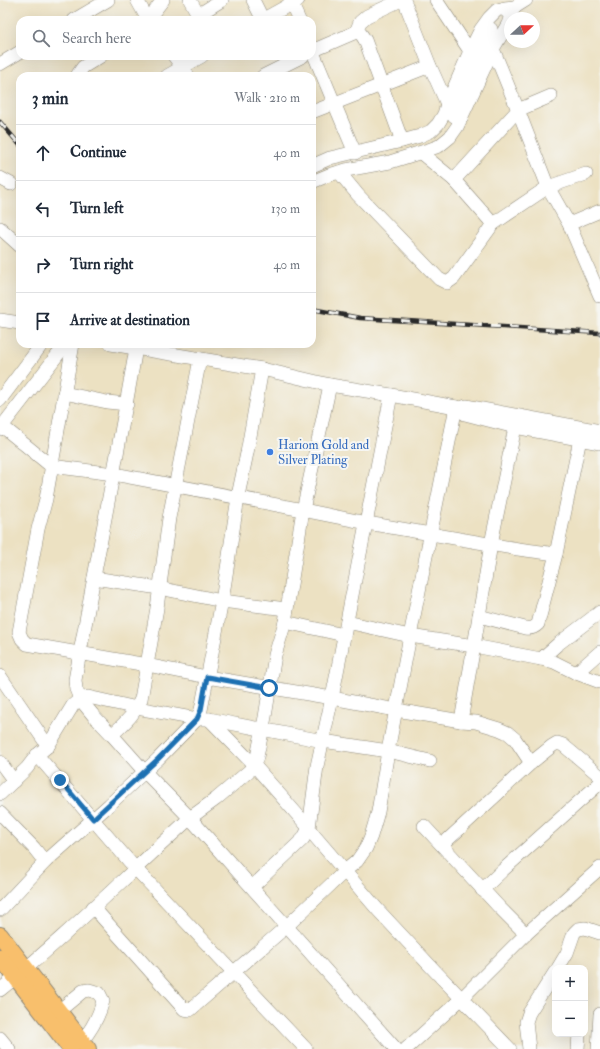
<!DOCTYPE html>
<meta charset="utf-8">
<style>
:root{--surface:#fff;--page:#f2f2f3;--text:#1f2937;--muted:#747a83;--line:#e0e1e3}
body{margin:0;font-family:"IM FELL Double Pica",serif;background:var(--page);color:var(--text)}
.controls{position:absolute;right:12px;bottom:12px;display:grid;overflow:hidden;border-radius:8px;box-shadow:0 4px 16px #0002}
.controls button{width:36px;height:36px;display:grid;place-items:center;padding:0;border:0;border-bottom:1px solid var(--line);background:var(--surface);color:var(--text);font:20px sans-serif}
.compass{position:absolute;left:504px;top:12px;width:36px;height:36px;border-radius:50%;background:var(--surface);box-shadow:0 4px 16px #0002;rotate:69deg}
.stop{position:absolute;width:12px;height:12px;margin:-9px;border:3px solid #1f6fb2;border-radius:50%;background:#fff}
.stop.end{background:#1f6fb2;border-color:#fff;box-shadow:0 1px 4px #0008}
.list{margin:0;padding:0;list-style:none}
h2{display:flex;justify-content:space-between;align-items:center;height:52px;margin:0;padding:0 16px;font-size:17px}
h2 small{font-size:13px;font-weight:400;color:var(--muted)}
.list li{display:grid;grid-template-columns:26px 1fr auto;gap:12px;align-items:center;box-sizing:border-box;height:56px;padding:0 16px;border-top:1px solid var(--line)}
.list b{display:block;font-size:15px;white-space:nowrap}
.list em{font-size:13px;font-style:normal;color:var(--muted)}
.icon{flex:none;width:22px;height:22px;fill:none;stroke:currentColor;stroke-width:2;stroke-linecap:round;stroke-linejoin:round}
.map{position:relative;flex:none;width:600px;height:1049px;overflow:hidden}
.search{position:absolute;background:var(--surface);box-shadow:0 4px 16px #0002;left:16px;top:16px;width:300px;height:44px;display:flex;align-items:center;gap:10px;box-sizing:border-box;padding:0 14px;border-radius:12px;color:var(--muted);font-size:15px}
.panel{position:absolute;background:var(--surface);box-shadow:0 4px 16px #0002;left:16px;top:72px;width:300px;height:276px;border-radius:12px}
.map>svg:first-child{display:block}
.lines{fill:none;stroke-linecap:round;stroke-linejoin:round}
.minor-casing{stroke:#8c8676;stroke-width:14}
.major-casing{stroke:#8c8676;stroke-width:18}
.minor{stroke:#fff;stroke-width:13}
.major{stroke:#f8bf6c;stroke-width:16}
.rail-casing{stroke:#2b2b2b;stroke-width:4.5}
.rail{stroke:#f6f6f2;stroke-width:3;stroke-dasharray:9;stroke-linecap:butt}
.route{stroke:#1f6fb2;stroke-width:5}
.shop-dot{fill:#3f7fe0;stroke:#f6f6f2;stroke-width:1.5}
.labels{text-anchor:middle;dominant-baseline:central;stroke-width:4;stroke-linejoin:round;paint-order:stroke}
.shop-label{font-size:13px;fill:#366cbe;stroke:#f6f6f2;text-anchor:start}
</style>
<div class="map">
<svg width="600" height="1049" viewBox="0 0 600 1049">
<rect width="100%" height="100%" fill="#f6f6f2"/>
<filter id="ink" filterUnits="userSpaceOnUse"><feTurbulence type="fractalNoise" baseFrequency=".025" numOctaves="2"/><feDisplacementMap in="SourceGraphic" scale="8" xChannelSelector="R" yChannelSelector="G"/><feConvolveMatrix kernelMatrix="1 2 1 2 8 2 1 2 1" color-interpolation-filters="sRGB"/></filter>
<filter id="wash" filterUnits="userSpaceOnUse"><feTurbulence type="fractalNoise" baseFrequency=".012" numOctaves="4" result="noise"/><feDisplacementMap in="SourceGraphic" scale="16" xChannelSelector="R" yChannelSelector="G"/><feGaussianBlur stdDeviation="0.9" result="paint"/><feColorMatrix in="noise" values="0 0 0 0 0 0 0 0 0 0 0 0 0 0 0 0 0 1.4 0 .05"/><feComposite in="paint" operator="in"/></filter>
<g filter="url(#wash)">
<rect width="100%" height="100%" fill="#ece1c2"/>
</g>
<g filter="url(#ink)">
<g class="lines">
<defs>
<g id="minor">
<path d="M137,0L148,20"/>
<path d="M190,0L201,20"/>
<path d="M253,0L263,20"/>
<path d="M290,0L299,20"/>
<path d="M404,0L430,66L447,104"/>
<path d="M436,0L470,51"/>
<path d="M507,12L526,0"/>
<path d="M198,15L222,0"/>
<path d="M74,20L108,0"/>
<path d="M151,20L152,14L163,0"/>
<path d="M262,20L298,0"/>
<path d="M356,32L360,22L367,16L401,0"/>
<path d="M493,49L518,110L548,187L569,224L600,296"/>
<path d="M312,50L355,153"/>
<path d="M312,51L356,32L361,34L365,40L402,141"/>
<path d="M174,56L183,68L188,76"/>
<path d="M0,64L20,52"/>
<path d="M78,76V74L83,67L101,56"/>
<path d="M167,76L202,56"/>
<path d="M263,76L303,56"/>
<path d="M551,96L518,110L454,180L493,224L548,187L586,174"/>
<path d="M312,112L430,66"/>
<path d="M454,116L487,36L491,29"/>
<path d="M421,153L454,180"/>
<path d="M312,166L330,158L402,141L420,136L431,131L438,124L444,114L447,104L470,51L481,29L489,18L497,10L505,8L514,7L508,24L493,49L457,127L450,137L439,146L428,150L390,162L346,170L329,175L312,182"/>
<path d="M339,172L358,195L439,279L447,283L454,278L493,224"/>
<path d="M0,178L11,184"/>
<path d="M569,224L600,211"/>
<path d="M0,228L20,246"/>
<path d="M0,320L20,323"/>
<path d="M73,344L46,499L38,529L19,632L22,639L27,644L147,665L207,677L332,698L396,710L461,721L476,722L499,729L508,733L515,739L531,763"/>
<path d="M111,344L262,369L330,385L391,395L456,407L461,408L466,406L600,431"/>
<path d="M136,348C117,459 95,569 75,680L76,689L80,699L93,715L112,735L144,771L190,818L396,1049"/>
<path d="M64,393L107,402L127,404"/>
<path d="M0,400L42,344"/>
<path d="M464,413L465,414L515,427L600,443"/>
<path d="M2,426L51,466L114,474L303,510L367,523L518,549L556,554"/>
<path d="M0,429L66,344"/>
<path d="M94,578L159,588L222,601L286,609"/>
<path d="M479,616L525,628C531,629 534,628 538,624L556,554L580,439"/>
<path d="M285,622L344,635"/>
<path d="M347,622L410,636L474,646L491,544L515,427"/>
<path d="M541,659L558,644L600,612"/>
<path d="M576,673L600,652"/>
<path d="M0,676L48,746"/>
<path d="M209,719L254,765L309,828L312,833L378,910L435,971L510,1049"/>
<path d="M461,721L474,646L541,659L554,662L576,673L600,682"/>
<path d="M112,735C124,723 134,716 141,699L157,608L169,518L200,359"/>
<path d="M37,755L135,868L306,1049"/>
<path d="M0,762L14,781"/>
<path d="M0,794L27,768L37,755L48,746L73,705L80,699L88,697L137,708L197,719H209L323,741L388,751L430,761"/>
<path d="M0,813L34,848L45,862"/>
<path d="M442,845L531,763L552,746L557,743L563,745L600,776"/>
<path d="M252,887L303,839L309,828L317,766L332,698L391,395"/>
<path d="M482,890L503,870L600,783"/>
<path d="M93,907L184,1009L190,1010L287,926L345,871L357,861L366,848L371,836L378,812L388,751L410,636L456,407"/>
<path d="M0,910L45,862L109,805L158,759L197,719L201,710L222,601L239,491L247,453L262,369"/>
<path d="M526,934L600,868"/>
<path d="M558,968L567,953L574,933L578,929L585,928L600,933"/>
<path d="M0,990C62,940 118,884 177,830L190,818L216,799L249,771L254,765L257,757L265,717L275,655L285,622L303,510L330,385"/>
<path d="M59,1011L83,991L89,990L99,993L103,1001C99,1016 92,1029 82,1041"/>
<path d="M0,1038L9,1049"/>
<path d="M406,1049L461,999L526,934L499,907L424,826"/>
<path d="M529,1049L526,1022L529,1013L555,972"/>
<path d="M578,1049L579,1034"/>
<path d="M598,1049L600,1014"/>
</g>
<g id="major">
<path d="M0,935L88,1049"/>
<path d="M0,957L71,1049"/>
</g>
</defs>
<use href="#minor" class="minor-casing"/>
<use href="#major" class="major-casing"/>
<use href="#minor" class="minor"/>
<use href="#major" class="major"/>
<defs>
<g id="rail">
<path d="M0,122L20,145"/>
<path d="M312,309L360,318L600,333"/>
</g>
</defs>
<use href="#rail" class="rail-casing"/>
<use href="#rail" class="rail"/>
</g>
</g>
<g class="lines" filter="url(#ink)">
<path class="route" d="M60,780L93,819L158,759L197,719L201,710L207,677L269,688"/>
</g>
<circle class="shop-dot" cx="270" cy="452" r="4"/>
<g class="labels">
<g class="shop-label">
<text x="278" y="445">Hariom Gold and<tspan x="278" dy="15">Silver Plating</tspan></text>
</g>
</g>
</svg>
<div class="controls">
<button>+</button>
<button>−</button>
</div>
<svg class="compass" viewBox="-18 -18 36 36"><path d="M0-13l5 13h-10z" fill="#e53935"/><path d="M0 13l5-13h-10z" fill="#747a83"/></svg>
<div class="stop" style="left:269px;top:688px"></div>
<div class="stop end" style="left:60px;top:780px"></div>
<div class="search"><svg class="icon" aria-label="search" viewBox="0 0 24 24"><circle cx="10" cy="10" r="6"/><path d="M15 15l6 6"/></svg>Search here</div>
<section class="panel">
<h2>3 min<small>Walk · 210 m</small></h2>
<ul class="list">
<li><svg class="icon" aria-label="ahead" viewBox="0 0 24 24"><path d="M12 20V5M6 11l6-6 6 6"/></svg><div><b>Continue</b></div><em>40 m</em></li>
<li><svg class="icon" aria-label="left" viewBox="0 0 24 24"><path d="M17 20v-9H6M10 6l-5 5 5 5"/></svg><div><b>Turn left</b></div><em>130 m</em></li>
<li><svg class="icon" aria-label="right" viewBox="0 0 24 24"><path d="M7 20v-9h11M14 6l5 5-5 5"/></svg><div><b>Turn right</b></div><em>40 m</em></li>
<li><svg class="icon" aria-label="arrive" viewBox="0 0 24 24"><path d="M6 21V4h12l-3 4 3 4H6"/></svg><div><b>Arrive at destination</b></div></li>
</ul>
</section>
</div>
